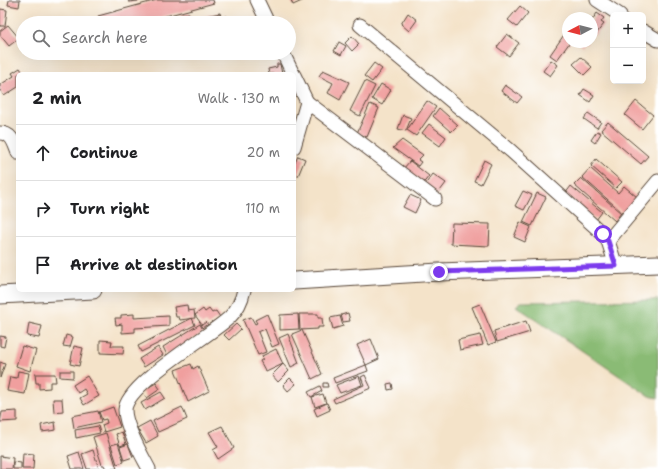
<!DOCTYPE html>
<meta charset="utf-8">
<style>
:root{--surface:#fff;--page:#f2f2f2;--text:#202124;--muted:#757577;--line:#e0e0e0}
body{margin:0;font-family:"Shantell Sans",sans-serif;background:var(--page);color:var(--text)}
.controls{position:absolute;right:12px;top:12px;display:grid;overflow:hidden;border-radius:6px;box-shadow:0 4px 16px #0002}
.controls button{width:36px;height:36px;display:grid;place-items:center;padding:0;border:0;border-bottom:1px solid var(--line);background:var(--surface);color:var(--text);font:20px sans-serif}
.compass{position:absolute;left:562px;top:12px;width:36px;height:36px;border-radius:50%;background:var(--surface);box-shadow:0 4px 16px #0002;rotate:263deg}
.stop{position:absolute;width:12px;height:12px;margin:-9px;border:3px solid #7c3aed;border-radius:50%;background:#fff}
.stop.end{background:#7c3aed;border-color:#fff;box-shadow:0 1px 4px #0008}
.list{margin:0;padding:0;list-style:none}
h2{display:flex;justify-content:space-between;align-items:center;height:52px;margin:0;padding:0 16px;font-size:17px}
h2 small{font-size:13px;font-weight:400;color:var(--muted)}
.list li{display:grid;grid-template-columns:26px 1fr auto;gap:12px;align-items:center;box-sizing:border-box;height:56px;padding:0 16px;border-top:1px solid var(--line)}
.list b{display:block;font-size:15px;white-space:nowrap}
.list em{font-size:13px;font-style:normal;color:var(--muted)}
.icon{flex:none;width:22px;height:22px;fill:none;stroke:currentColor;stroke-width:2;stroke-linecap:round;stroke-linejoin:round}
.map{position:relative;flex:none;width:658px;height:469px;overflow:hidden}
.search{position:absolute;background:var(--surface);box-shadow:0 4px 16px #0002;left:16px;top:16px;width:280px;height:44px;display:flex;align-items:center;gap:10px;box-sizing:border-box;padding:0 14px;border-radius:22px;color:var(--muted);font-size:15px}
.panel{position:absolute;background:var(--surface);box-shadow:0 4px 16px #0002;left:16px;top:72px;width:280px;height:220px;border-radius:6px}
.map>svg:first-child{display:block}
.forest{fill:#8abb74;stroke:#627249}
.building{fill:#f09f9e}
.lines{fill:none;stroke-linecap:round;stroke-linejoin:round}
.minor-casing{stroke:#574638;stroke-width:15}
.tertiary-casing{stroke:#574638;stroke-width:19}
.minor{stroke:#fff;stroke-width:13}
.tertiary{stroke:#fff;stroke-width:17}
.route{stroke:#7c3aed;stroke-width:5}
</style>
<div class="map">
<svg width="658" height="469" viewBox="0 0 658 469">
<rect width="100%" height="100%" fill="#fff"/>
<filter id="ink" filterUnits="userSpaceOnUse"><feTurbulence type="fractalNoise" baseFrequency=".025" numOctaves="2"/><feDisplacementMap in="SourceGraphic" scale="8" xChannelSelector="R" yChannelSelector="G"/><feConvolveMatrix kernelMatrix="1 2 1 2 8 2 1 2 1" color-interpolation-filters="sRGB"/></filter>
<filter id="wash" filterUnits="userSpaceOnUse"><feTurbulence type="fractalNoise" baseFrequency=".012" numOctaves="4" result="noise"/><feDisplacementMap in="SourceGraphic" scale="16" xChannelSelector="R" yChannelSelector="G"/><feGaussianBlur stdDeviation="0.9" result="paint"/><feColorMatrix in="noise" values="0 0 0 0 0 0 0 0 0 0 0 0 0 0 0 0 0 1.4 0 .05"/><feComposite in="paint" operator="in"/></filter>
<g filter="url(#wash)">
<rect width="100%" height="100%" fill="#f4e3c9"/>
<path class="forest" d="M658,300V398L649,396L516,306L521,302Z"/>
<g id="blocks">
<g class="building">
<path d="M9,0H20L19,7L8,5Z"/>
<path d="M128,0H138V1L129,2Z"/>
<path d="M157,0H213L214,3L140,23H100L98,16Z"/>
<path d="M291,0H304L293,5Z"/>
<path d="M520,6L528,13L517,27L508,20Z"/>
<path d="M0,9L7,10L5,26H0Z"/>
<path d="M189,13L191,19L220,13L221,17L227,16L228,23H182L180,15Z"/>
<path d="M408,13L417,20L409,31L401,24Z"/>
<path d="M597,13L604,18L601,22L604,24L595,35L592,33V20Z"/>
<path d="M8,25L19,38L9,46L0,35V31Z"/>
<path d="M568,29V42H570L557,60L550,55Z"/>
<path d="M507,34L519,43L509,56L497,47Z"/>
<path d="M352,36L359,44L352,51L345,43Z"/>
<path d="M339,42L346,46L341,55L334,51Z"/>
<path d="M577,42H589L587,44L585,42L582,46Z"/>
<path d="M581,57L592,67L584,75L573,64Z"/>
<path d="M551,60L558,65L550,76L543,71Z"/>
<path d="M374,63L382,69L372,82L364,76Z"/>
<path d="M277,64H280L282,74H269L268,69L277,67Z"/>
<path d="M20,68L24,74H18V87L4,96L0,90V85L14,76L12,73Z"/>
<path d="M323,70L349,82L340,100L328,93L333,83L319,76Z"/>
<path d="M365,81L375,86L360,116L350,111Z"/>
<path d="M381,84L391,90L382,105L372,99Z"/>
<path d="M505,85L522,97L517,103L501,91Z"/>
<path d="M584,89L594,95L590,102L580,95Z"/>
<path d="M427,101L436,107L416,136L407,130Z"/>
<path d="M636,101L653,115L642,129L625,115Z"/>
<path d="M370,104L379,108L367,137L357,133Z"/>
<path d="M439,108L458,125L451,132L433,116Z"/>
<path d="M588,113L601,122L597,128L584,119Z"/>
<path d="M403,115L411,118L406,131L398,129Z"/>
<path d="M608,122L648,156L641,164L601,130Z"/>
<path d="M429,124L446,137L440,146L422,133Z"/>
<path d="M597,131L601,133L595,143L591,140Z"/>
<path d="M402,140L423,155L418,160L421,162L418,166L393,148Z"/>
<path d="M298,156L305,159L298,176L294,174V165Z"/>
<path d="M596,159L622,182L616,188L591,166Z"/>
<path d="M484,160L491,164L481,184L474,181Z"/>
<path d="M410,161L429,176L422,185L403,169Z"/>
<path d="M590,168L618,193L624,186L637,197L623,213L582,177Z"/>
<path d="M433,174L446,183L437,195L424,186Z"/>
<path d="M581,178L621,213L615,221L574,185Z"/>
<path d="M571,186L602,212L596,220L565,194Z"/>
<path d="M523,191L532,195L524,210L515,206Z"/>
<path d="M537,193L546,197L532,226L523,222Z"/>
<path d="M410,195L421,200L415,213L403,207Z"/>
<path d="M520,222L531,227L525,242L514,237Z"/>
<path d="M452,223L490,224L489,246L451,244Z"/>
<path d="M480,304L496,342L488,345L472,307Z"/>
<path d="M187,305L188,311L194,310L195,318L180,320L179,317H176L174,307Z"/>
<path d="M203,309L205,312L209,309L212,313L216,311L220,317L208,325L206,322L202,325L195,315Z"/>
<path d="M348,313L350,321L343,322L341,315Z"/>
<path d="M134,314V318L169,316V326L135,328V332L122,333V324L116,325L115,318H121V315Z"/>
<path d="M267,314L279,344L272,347L265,329L258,332L266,352L258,355L243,320L251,317L255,324L257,323L255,320Z"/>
<path d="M298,314L299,329L280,330V315Z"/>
<path d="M299,314H318V318H322L323,327H318V329L300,330Z"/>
<path d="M340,316L343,326L333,329L330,318Z"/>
<path d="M192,318L195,325L141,352L138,346Z"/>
<path d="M526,321L530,332L497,342L494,331Z"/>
<path d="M29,323L42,326L39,338L27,336Z"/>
<path d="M200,324L202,328L206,325L208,330L167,355L163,347Z"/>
<path d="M236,324L241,329L229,340L224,335Z"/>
<path d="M302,330L322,374L312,379L292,334Z"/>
<path d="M288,334L299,363L291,367L279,338Z"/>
<path d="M66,335L73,337L70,347L63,346Z"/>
<path d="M480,335L483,345L460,350L458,340Z"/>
<path d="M0,336L6,337L4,347L0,346Z"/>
<path d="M371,339L379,359L366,365L357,345Z"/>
<path d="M100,340L112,341L111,346H124L123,354L100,353Z"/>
<path d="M22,346L36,350L30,371L16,366Z"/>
<path d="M74,346L83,348L79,366L70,364Z"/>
<path d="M158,347L163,355L144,367L139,359Z"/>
<path d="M276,349L283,364L266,372L260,361L263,359L262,356Z"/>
<path d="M0,362L5,364L0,378Z"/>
<path d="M191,364L193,369L198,366L209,391L188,402L175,370Z"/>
<path d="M283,364L289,371L278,382L272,375Z"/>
<path d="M366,365L368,371L335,383L333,378Z"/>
<path d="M18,371L29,373L25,394L7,391L10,377L17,378Z"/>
<path d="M60,371H73V378L60,377Z"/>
<path d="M35,374H55L56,382H50V388L39,389V383H36Z"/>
<path d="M365,375L371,388L335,403L333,399L364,385L361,377Z"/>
<path d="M87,376L99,396L84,405L80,398L87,394L84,389L78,393L73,385Z"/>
<path d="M359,376L362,385L340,393L336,385Z"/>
<path d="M290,378L296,384L288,391L283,385Z"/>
<path d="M156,383L160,389L147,398L142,391Z"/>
<path d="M323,383H327L328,387H323Z"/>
<path d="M392,383L393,389L388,390L387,384Z"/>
<path d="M320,386L322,391L311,397L308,392Z"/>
<path d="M161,392L165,398L145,410L141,403Z"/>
<path d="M323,394L326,403L315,407L312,397Z"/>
<path d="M53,399H62L63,411L54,412Z"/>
<path d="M327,403L330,410L317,416L314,409Z"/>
<path d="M113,407L120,427L104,432L102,425L107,423L106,419L102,420L99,412Z"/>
<path d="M182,407L187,419L158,432L153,421Z"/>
<path d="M17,411V421L0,422L2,412Z"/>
<path d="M98,411L101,422L74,428L72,416Z"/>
<path d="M150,421L158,436L146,443L137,428Z"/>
<path d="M55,422L56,430L42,432L41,425Z"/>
<path d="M98,426L100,433L76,438L75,430Z"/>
<path d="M222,426L234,448L218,459L213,450L218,447L209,432Z"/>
<path d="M122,432L126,444L120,446L116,434Z"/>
<path d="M106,433L117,469H106L104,465H102L93,437Z"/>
<path d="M118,443L124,462L117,464L111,445Z"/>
<path d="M128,444L133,457L124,460L120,447Z"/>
<path d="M93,450L99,469H87L82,454Z"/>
<path d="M79,452L84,469H72L68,456Z"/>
<path d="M23,453L34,454L33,469H22Z"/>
<path d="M0,456L13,458L12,469H0Z"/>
<path d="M13,462L21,463V469H13Z"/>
</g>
</g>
</g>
<g filter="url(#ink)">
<use href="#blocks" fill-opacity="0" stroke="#574638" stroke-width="1"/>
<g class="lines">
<defs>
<g id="minor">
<path d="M257,0L268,23"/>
<path d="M597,0L620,15"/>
<path d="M360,25L511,151L603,234L608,241L616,266"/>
<path d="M643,31L658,40"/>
<path d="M283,53L293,74"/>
<path d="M294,75L307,102L294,147"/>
<path d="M307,102L435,199"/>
<path d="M0,133C12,133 14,143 18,153"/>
<path d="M608,241L658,181"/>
<path d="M149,469C141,454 125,426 125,410C126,384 210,336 230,317C237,310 242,299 244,290"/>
</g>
<g id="tertiary">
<path d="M294,281L439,272L658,264"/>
<path d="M0,295L93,290"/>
</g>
</defs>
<use href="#minor" class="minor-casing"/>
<use href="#tertiary" class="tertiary-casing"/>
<use href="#minor" class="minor"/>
<use href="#tertiary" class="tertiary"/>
</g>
</g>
<g class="lines" filter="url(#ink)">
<path class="route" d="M439,272L616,266L608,241L603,234"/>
</g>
</svg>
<div class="controls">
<button>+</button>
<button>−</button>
</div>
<svg class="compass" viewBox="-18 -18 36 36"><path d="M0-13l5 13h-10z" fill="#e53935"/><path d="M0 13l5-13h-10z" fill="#757577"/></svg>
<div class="stop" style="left:603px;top:234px"></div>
<div class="stop end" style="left:439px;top:272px"></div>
<div class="search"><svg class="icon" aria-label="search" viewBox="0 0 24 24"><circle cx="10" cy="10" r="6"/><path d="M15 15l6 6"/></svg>Search here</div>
<section class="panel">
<h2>2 min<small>Walk · 130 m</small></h2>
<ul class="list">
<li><svg class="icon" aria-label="ahead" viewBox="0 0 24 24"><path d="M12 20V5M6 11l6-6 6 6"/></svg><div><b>Continue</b></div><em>20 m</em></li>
<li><svg class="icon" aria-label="right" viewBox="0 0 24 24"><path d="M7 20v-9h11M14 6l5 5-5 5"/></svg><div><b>Turn right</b></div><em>110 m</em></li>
<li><svg class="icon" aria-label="arrive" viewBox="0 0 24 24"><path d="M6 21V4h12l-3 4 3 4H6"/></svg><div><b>Arrive at destination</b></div></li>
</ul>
</section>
</div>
